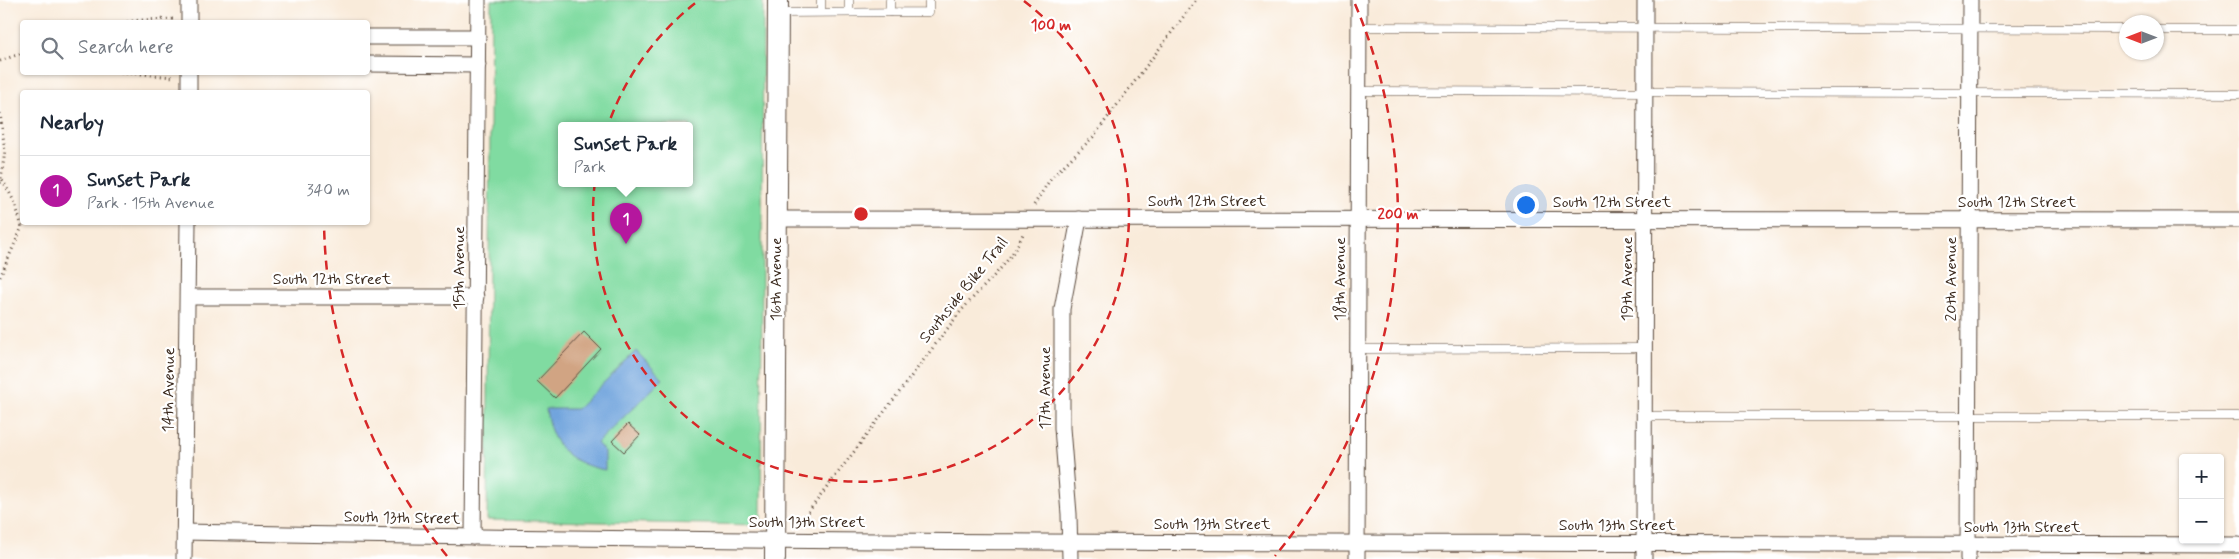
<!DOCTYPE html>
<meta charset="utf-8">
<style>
:root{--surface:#fff;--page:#f2f2f3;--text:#1f2937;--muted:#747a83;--line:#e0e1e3;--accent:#b5179e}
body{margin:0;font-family:Mynerve,sans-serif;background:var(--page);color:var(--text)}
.controls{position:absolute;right:15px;bottom:15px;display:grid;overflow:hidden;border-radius:5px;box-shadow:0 1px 4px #0004}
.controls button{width:45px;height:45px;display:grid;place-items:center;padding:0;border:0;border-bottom:1px solid var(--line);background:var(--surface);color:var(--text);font:25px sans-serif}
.compass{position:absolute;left:2119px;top:15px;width:45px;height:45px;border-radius:50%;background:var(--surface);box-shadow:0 1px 4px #0004;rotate:270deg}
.you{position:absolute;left:1525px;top:204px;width:18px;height:18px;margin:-12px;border:4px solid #fff;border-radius:50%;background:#1a73e8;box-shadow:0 0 0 8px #1a73e833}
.badge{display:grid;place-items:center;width:32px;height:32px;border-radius:50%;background:var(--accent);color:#fff;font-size:16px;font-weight:700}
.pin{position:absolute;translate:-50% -41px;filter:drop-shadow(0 1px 2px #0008)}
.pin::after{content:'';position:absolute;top:26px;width:18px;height:15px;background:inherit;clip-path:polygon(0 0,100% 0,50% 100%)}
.popup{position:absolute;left:558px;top:122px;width:135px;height:65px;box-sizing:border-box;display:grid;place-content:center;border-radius:5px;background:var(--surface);filter:drop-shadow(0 1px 4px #0005);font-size:16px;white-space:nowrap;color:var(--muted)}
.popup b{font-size:19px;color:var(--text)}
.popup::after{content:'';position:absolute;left:50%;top:100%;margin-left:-10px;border:10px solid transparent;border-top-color:var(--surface)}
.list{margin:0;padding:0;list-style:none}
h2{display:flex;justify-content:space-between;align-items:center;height:65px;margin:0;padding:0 20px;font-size:21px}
h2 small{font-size:16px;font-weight:400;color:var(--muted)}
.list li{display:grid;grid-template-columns:32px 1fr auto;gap:15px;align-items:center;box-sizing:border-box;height:70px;padding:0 20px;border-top:1px solid var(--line)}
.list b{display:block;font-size:19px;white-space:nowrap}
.list p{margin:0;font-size:16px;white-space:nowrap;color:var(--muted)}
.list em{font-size:16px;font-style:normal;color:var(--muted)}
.icon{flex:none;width:28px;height:28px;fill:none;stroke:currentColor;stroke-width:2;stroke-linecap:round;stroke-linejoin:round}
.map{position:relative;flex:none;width:2239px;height:559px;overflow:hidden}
.search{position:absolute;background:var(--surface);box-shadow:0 1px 4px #0004;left:20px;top:20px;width:350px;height:55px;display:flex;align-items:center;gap:12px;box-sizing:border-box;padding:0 18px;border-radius:5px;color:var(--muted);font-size:19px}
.panel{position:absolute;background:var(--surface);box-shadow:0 1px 4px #0004;left:20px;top:90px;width:350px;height:135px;border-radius:5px}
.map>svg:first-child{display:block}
.green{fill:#80dba1;stroke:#5e8260;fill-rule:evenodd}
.water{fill:#71a4dd;stroke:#56677e}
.building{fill:#d1a483}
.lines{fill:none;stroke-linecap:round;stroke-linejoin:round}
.service-casing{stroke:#58473a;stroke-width:9}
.minor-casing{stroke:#58473a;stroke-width:17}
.tertiary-casing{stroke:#58473a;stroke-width:22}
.path{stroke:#58473a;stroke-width:3;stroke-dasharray:1 4;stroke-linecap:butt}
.service{stroke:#fff;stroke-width:8}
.minor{stroke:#fff;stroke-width:15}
.tertiary{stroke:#fff;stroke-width:20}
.ring{fill:none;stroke:#d62828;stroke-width:2.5;stroke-dasharray:9 6}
.labels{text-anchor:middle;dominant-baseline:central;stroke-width:4.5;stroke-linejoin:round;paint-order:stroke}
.street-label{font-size:16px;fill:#3b2a1e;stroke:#fff}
.centre{fill:#d62828;stroke:#fff;stroke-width:2.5}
.ring-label{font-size:15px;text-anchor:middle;font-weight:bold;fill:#d62828;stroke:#fff;stroke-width:4.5;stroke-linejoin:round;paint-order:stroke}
</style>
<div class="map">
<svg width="2239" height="559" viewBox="0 0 2239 559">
<rect width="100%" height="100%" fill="#fff"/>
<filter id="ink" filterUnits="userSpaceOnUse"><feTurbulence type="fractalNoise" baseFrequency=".02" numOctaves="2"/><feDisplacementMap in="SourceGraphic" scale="10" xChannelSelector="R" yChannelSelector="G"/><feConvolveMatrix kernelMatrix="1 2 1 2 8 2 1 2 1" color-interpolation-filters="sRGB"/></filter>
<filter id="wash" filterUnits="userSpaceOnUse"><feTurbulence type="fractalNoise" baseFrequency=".0096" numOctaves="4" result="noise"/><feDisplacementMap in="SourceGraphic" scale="20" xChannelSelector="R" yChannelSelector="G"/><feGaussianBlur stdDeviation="1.12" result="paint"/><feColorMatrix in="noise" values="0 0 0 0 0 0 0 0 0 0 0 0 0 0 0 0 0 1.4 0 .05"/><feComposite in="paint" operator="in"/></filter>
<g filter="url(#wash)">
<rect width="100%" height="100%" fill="#f9ebda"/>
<path class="green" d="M491,0H763L761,525L487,520ZM562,125H690V183H562Z"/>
<path class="water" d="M636,351L663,379L597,443L605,452V470C568,463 551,446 546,409H577Z"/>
<g id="blocks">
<g class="building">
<path d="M584,332L601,349L555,398L537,381Z"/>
<path d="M628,424L640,435L624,452L612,441Z"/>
</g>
</g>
</g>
<g filter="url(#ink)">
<use href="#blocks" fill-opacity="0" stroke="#58473a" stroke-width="1"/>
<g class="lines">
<defs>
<g id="service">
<path d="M849,0V12"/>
<path d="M890,0V12"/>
<path d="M821,12V0"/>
<path d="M780,13L929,12V0"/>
<path d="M1359,27L2126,29"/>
<path d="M2156,30H2239"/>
<path d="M1359,91L2239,94"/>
<path d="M1358,349L1644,348"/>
<path d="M1644,416H2239"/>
</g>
<g id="minor">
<path d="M189,22V0"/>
<path d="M368,37H478"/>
<path d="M368,64L478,65"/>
<path d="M189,92V72"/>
<path d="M775,219L2239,220"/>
<path d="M188,297H476"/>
<path d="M184,532C869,546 1554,542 2239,545"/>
<path d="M473,537L478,0"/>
<path d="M184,559L188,222"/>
<path d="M1070,559L1069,514L1062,428V309L1079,219"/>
<path d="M1357,559L1359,0"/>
<path d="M1644,559L1645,0"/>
<path d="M1968,559L1970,0"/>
</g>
<path id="tertiary" d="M775,559L778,0"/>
</defs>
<use href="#service" class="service-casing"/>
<use href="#minor" class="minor-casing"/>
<use href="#tertiary" class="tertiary-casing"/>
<g class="path">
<path d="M127,22L140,20L174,19"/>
<path d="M0,61L22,53"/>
<path d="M121,72L173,77"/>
<path d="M0,113L5,151L0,186"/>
<path d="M1034,205L1051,178L1093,137L1196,0"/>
<path d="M0,277L22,227L15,203L2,179"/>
<path d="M793,522H800L809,511L957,316C979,288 1009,267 1023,234"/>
</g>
<use href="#service" class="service"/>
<use href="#minor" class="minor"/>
<use href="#tertiary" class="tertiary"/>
</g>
</g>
<g class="ring">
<path d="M1024 1A268 268 0 1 1 698 1"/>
<path d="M447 556A537 537 0 0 1 324 223M1355 4A537 537 0 0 1 1275 556"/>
</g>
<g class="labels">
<g class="street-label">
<text x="1207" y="201">South 12th Street</text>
<text x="1612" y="202">South 12th Street</text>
<text x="2017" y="202">South 12th Street</text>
<text transform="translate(459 268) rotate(-90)">15th Avenue</text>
<text x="332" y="279">South 12th Street</text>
<text transform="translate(776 279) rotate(-90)">16th Avenue</text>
<text transform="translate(1340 279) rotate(-90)">18th Avenue</text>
<text transform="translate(1627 279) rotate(-90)">19th Avenue</text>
<text transform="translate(1951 279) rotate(-90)">20th Avenue</text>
<text transform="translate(964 290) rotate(-51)">Southside Bike Trail</text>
<text transform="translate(1045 388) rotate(-90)">17th Avenue</text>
<text transform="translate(169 390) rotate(-89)">14th Avenue</text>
<text transform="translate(402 518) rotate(1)">South 13th Street</text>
<text x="807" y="522">South 13th Street</text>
<text x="1212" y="524">South 13th Street</text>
<text x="1617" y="525">South 13th Street</text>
<text x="2022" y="527">South 13th Street</text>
</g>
</g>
<circle cx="861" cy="214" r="8" class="centre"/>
<g class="ring-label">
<text x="1051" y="30">100 m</text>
<text x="1398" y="219">200 m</text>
</g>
</svg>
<div class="controls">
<button>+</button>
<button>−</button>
</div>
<svg class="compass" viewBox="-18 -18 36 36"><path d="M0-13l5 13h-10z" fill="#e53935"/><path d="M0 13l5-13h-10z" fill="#747a83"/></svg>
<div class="you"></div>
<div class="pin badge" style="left:626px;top:244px">1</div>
<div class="popup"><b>Sunset Park</b>Park</div>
<div class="search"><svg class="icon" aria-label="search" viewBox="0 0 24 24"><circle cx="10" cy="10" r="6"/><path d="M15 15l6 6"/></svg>Search here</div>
<section class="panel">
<h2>Nearby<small></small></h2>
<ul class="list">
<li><span class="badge">1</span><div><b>Sunset Park</b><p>Park · 15th Avenue</p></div><em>340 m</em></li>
</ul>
</section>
</div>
